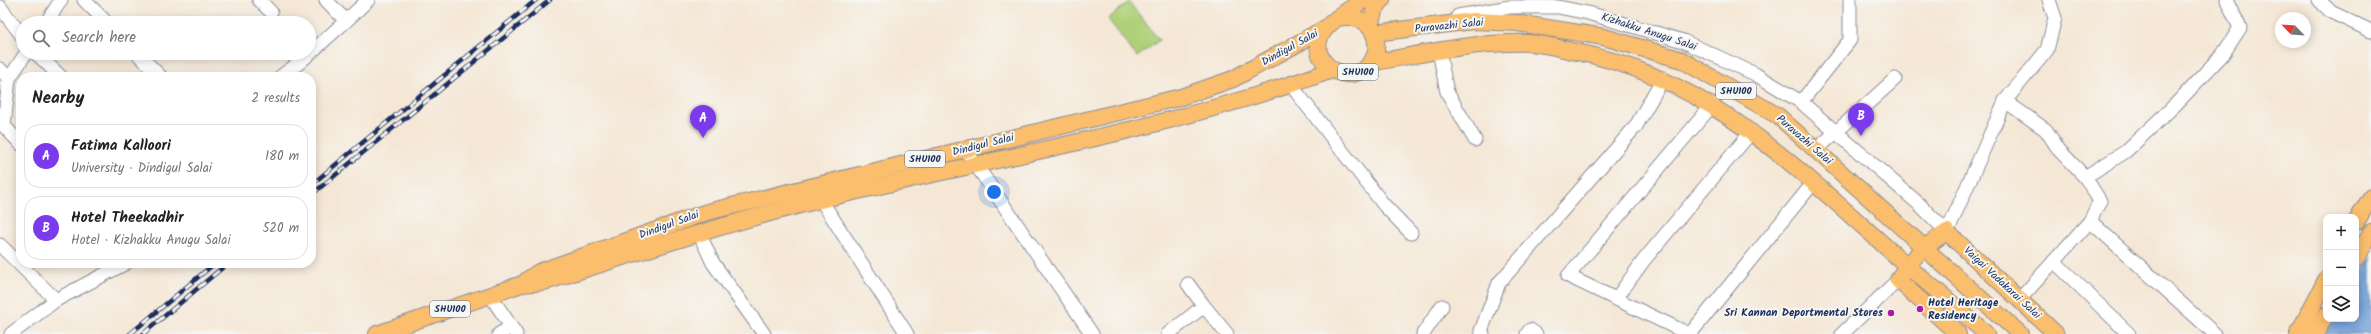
<!DOCTYPE html>
<meta charset="utf-8">
<style>
:root{--surface:#fff;--page:#f2f2f2;--text:#222;--muted:#767676;--line:#e0e0e0;--accent:#7c3aed}
body{margin:0;font-family:Kalam,sans-serif;background:var(--page);color:var(--text)}
.controls{position:absolute;right:12px;bottom:12px;display:grid;overflow:hidden;border-radius:8px;box-shadow:0 2px 10px #0003}
.controls button{width:36px;height:36px;display:grid;place-items:center;padding:0;border:0;border-bottom:1px solid var(--line);background:var(--surface);color:var(--text);font:20px sans-serif}
.compass{position:absolute;left:2275px;top:12px;width:36px;height:36px;border-radius:50%;background:var(--surface);box-shadow:0 2px 10px #0003;rotate:295deg}
.you{position:absolute;left:994px;top:192px;width:14px;height:14px;margin:-10px;border:3px solid #fff;border-radius:50%;background:#1a73e8;box-shadow:0 0 0 6px #1a73e833}
.badge{display:grid;place-items:center;width:26px;height:26px;border-radius:50%;background:var(--accent);color:#fff;font-size:13px;font-weight:700}
.pin{position:absolute;translate:-50% -33px;filter:drop-shadow(0 1px 2px #0008)}
.pin::after{content:'';position:absolute;top:21px;width:14px;height:12px;background:inherit;clip-path:polygon(0 0,100% 0,50% 100%)}
.list{margin:0;padding:0;list-style:none}
h2{display:flex;justify-content:space-between;align-items:center;height:52px;margin:0;padding:0 16px;font-size:17px}
h2 small{font-size:13px;font-weight:400;color:var(--muted)}
.list li{display:grid;grid-template-columns:26px 1fr auto;gap:12px;align-items:center;box-sizing:border-box;height:64px;margin:0 8px 8px;padding:0 8px;border:1px solid var(--line);border-radius:16px}
.list b{display:block;font-size:15px;white-space:nowrap}
.list p{margin:0;font-size:13px;white-space:nowrap;color:var(--muted)}
.list em{font-size:13px;font-style:normal;color:var(--muted)}
.icon{flex:none;width:22px;height:22px;fill:none;stroke:currentColor;stroke-width:2;stroke-linecap:round;stroke-linejoin:round}
.map{position:relative;flex:none;width:2371px;height:334px;overflow:hidden}
.search{position:absolute;background:var(--surface);box-shadow:0 2px 10px #0003;left:16px;top:16px;width:300px;height:44px;display:flex;align-items:center;gap:10px;box-sizing:border-box;padding:0 14px;border-radius:22px;color:var(--muted);font-size:15px}
.panel{position:absolute;background:var(--surface);box-shadow:0 2px 10px #0003;left:16px;top:72px;width:300px;height:196px;border-radius:16px}
.map>svg:first-child{display:block}
.green{fill:#aed078;stroke:#64806b}
.water{fill:#6f9ed8;stroke:#45669b}
.lines{fill:none;stroke-linecap:round;stroke-linejoin:round}
.minor-casing{stroke:#888b9a;stroke-width:15}
.major-casing{stroke:#888b9a;stroke-width:18}
.minor{stroke:#fff;stroke-width:13}
.major{stroke:#fabe6d;stroke-width:16}
.rail-casing{stroke:#1b2f5e;stroke-width:4.5}
.rail{stroke:#f6f6f2;stroke-width:3;stroke-dasharray:9;stroke-linecap:butt}
.poi-dot{fill:#b5179e;stroke:#f6f6f2;stroke-width:1.5}
.labels{text-anchor:middle;dominant-baseline:central;stroke-width:4;stroke-linejoin:round;paint-order:stroke}
.shield{fill:#f6f6f2;stroke:#5d6b8a;stroke-width:1}
.shield-label{font-size:10px;font-weight:bold;fill:#1b2f5e}
.street-label{font-size:11px;fill:#1b2f5e;stroke:#f6f6f2}
.poi-label{font-size:11px;font-weight:bold;fill:#1b2f5e;stroke:#f6f6f2;text-anchor:start}
</style>
<div class="map">
<svg width="2371" height="334" viewBox="0 0 2371 334">
<rect width="100%" height="100%" fill="#f6f6f2"/>
<filter id="ink" filterUnits="userSpaceOnUse"><feTurbulence type="fractalNoise" baseFrequency=".025" numOctaves="2"/><feDisplacementMap in="SourceGraphic" scale="8" xChannelSelector="R" yChannelSelector="G"/><feConvolveMatrix kernelMatrix="1 2 1 2 8 2 1 2 1" color-interpolation-filters="sRGB"/></filter>
<filter id="wash" filterUnits="userSpaceOnUse"><feTurbulence type="fractalNoise" baseFrequency=".012" numOctaves="4" result="noise"/><feDisplacementMap in="SourceGraphic" scale="16" xChannelSelector="R" yChannelSelector="G"/><feGaussianBlur stdDeviation="0.9" result="paint"/><feColorMatrix in="noise" values="0 0 0 0 0 0 0 0 0 0 0 0 0 0 0 0 0 1.4 0 .05"/><feComposite in="paint" operator="in"/></filter>
<g filter="url(#wash)">
<rect width="100%" height="100%" fill="#f5e7d5"/>
<path class="green" d="M1129,2L1159,40L1137,57L1108,19Z"/>
<path class="water" d="M2371,255V334H2325L2334,319H2356V281Z"/>
</g>
<g filter="url(#ink)">
<g class="lines">
<defs>
<g id="minor">
<path d="M84,0L107,23"/>
<path d="M259,0L271,12"/>
<path d="M2319,0L2331,12L2371,31"/>
<path d="M0,7L23,37"/>
<path d="M1458,16L1510,7H1558L1588,13L1683,41L1755,74L1801,102L1919,204L1947,232L2005,101L2047,50L2055,18L2049,0"/>
<path d="M346,21L368,0"/>
<path d="M46,23L61,0"/>
<path d="M1439,51L1447,92L1475,140"/>
<path d="M36,53L61,77"/>
<path d="M137,53L161,77"/>
<path d="M0,69L9,79"/>
<path d="M280,77L299,63L346,21L326,0"/>
<path d="M1291,85L1384,205L1411,233"/>
<path d="M2005,101L2046,130L2059,150L2085,177L2100,201L2090,221L2020,299"/>
<path d="M1801,102L1850,40V0"/>
<path d="M21,144L4,126L9,79L26,53"/>
<path d="M965,149L1092,334"/>
<path d="M1816,150L1895,79"/>
<path d="M2085,177L2125,152L2175,105L2223,54L2240,28L2227,0"/>
<path d="M821,200L907,334"/>
<path d="M2090,221L2215,334"/>
<path d="M699,233L713,263L764,334"/>
<path d="M0,245L56,300L11,334"/>
<path d="M2054,261L2129,334"/>
<path d="M490,295L516,334"/>
<path d="M1616,299L1644,260L1752,131"/>
<path d="M56,300L126,263"/>
<path d="M1204,306L1227,334"/>
<path d="M499,334L511,327"/>
<path d="M1168,334L1204,306L1188,284"/>
<path d="M1423,334L1442,306"/>
<path d="M1483,334L1481,331L1499,283L1636,126L1663,78"/>
<path d="M1527,334L1530,330L1536,334"/>
<path d="M1689,334L1568,276L1713,104"/>
<path d="M1690,334L1814,182"/>
<path d="M1842,334L1898,280"/>
</g>
<g id="major">
<path d="M1338,18C1383,9 1390,70 1350,74C1341,75 1331,70 1325,63C1302,34 1344,13 1364,0"/>
<path d="M1370,27L1374,11L1382,0"/>
<path d="M1374,33L1474,21L1517,23L1604,37L1682,60L1778,116L2020,334"/>
<path d="M1370,63C1423,54 1476,41 1530,43C1544,44 1559,48 1572,51C1702,75 1791,162 1886,247C1919,277 1954,304 1986,334"/>
<path d="M2356,222L2371,197"/>
<path d="M2356,259L2371,232"/>
<path d="M527,280L539,272L707,212L1181,97L1233,79L1324,29"/>
<path d="M377,334L522,284L544,282C636,253 726,223 820,200C991,158 1166,131 1332,70"/>
<path d="M1958,334L1898,280C1910,258 1926,245 1947,232L2056,334"/>
<path d="M2298,334L2326,280"/>
<path d="M2315,334L2326,315"/>
</g>
</defs>
<use href="#minor" class="minor-casing"/>
<use href="#major" class="major-casing"/>
<use href="#minor" class="minor"/>
<use href="#major" class="major"/>
<defs>
<g id="rail">
<path d="M311,185L536,0"/>
<path d="M311,195L550,0"/>
<path d="M130,334L215,263"/>
<path d="M143,334L228,263"/>
</g>
</defs>
<use href="#rail" class="rail-casing"/>
<use href="#rail" class="rail"/>
</g>
</g>
<g class="poi-dot">
<circle cx="1920" cy="309" r="4"/>
<circle cx="1891" cy="313" r="4"/>
</g>
<g class="labels">
<g class="shield">
<rect x="1338" y="64" width="40" height="16" rx="3"/>
<rect x="1716" y="83" width="40" height="16" rx="3"/>
<rect x="905" y="151" width="40" height="16" rx="3"/>
<rect x="430" y="301" width="40" height="16" rx="3"/>
</g>
<g class="shield-label">
<text x="1358" y="72">SHU100</text>
<text x="1736" y="91">SHU100</text>
<text x="925" y="159">SHU100</text>
<text x="450" y="309">SHU100</text>
</g>
<g class="street-label">
<text transform="translate(1449 26) rotate(-6)">Puravazhi Salai</text>
<text transform="translate(1649 32) rotate(18)">Kizhakku Anugu Salai</text>
<text transform="translate(1290 48) rotate(-29)">Dindigul Salai</text>
<text transform="translate(1804 140) rotate(41)">Puravazhi Salai</text>
<text transform="translate(983 145) rotate(-14)">Dindigul Salai</text>
<text transform="translate(669 225) rotate(-20)">Dindigul Salai</text>
<text transform="translate(2002 283) rotate(43)">Vaigai Vadakarai Salai</text>
</g>
<g class="poi-label">
<text x="1928" y="303">Hotel Heritage<tspan x="1928" dy="13">Residency</tspan></text>
<text x="1883" y="313" text-anchor="end">Sri Kannan Deportmental Stores</text>
</g>
</g>
</svg>
<div class="controls">
<button>+</button>
<button>−</button>
<button><svg class="icon" aria-label="layers" viewBox="0 0 24 24"><path d="M12 4l9 5-9 5-9-5zM3 14l9 5 9-5"/></svg></button>
</div>
<svg class="compass" viewBox="-18 -18 36 36"><path d="M0-13l5 13h-10z" fill="#e53935"/><path d="M0 13l5-13h-10z" fill="#767676"/></svg>
<div class="you"></div>
<div class="pin badge" style="left:703px;top:138px">A</div>
<div class="pin badge" style="left:1861px;top:136px">B</div>
<div class="search"><svg class="icon" aria-label="search" viewBox="0 0 24 24"><circle cx="10" cy="10" r="6"/><path d="M15 15l6 6"/></svg>Search here</div>
<section class="panel">
<h2>Nearby<small>2 results</small></h2>
<ul class="list">
<li><span class="badge">A</span><div><b>Fatima Kalloori</b><p>University · Dindigul Salai</p></div><em>180 m</em></li>
<li><span class="badge">B</span><div><b>Hotel Theekadhir</b><p>Hotel · Kizhakku Anugu Salai</p></div><em>520 m</em></li>
</ul>
</section>
</div>
